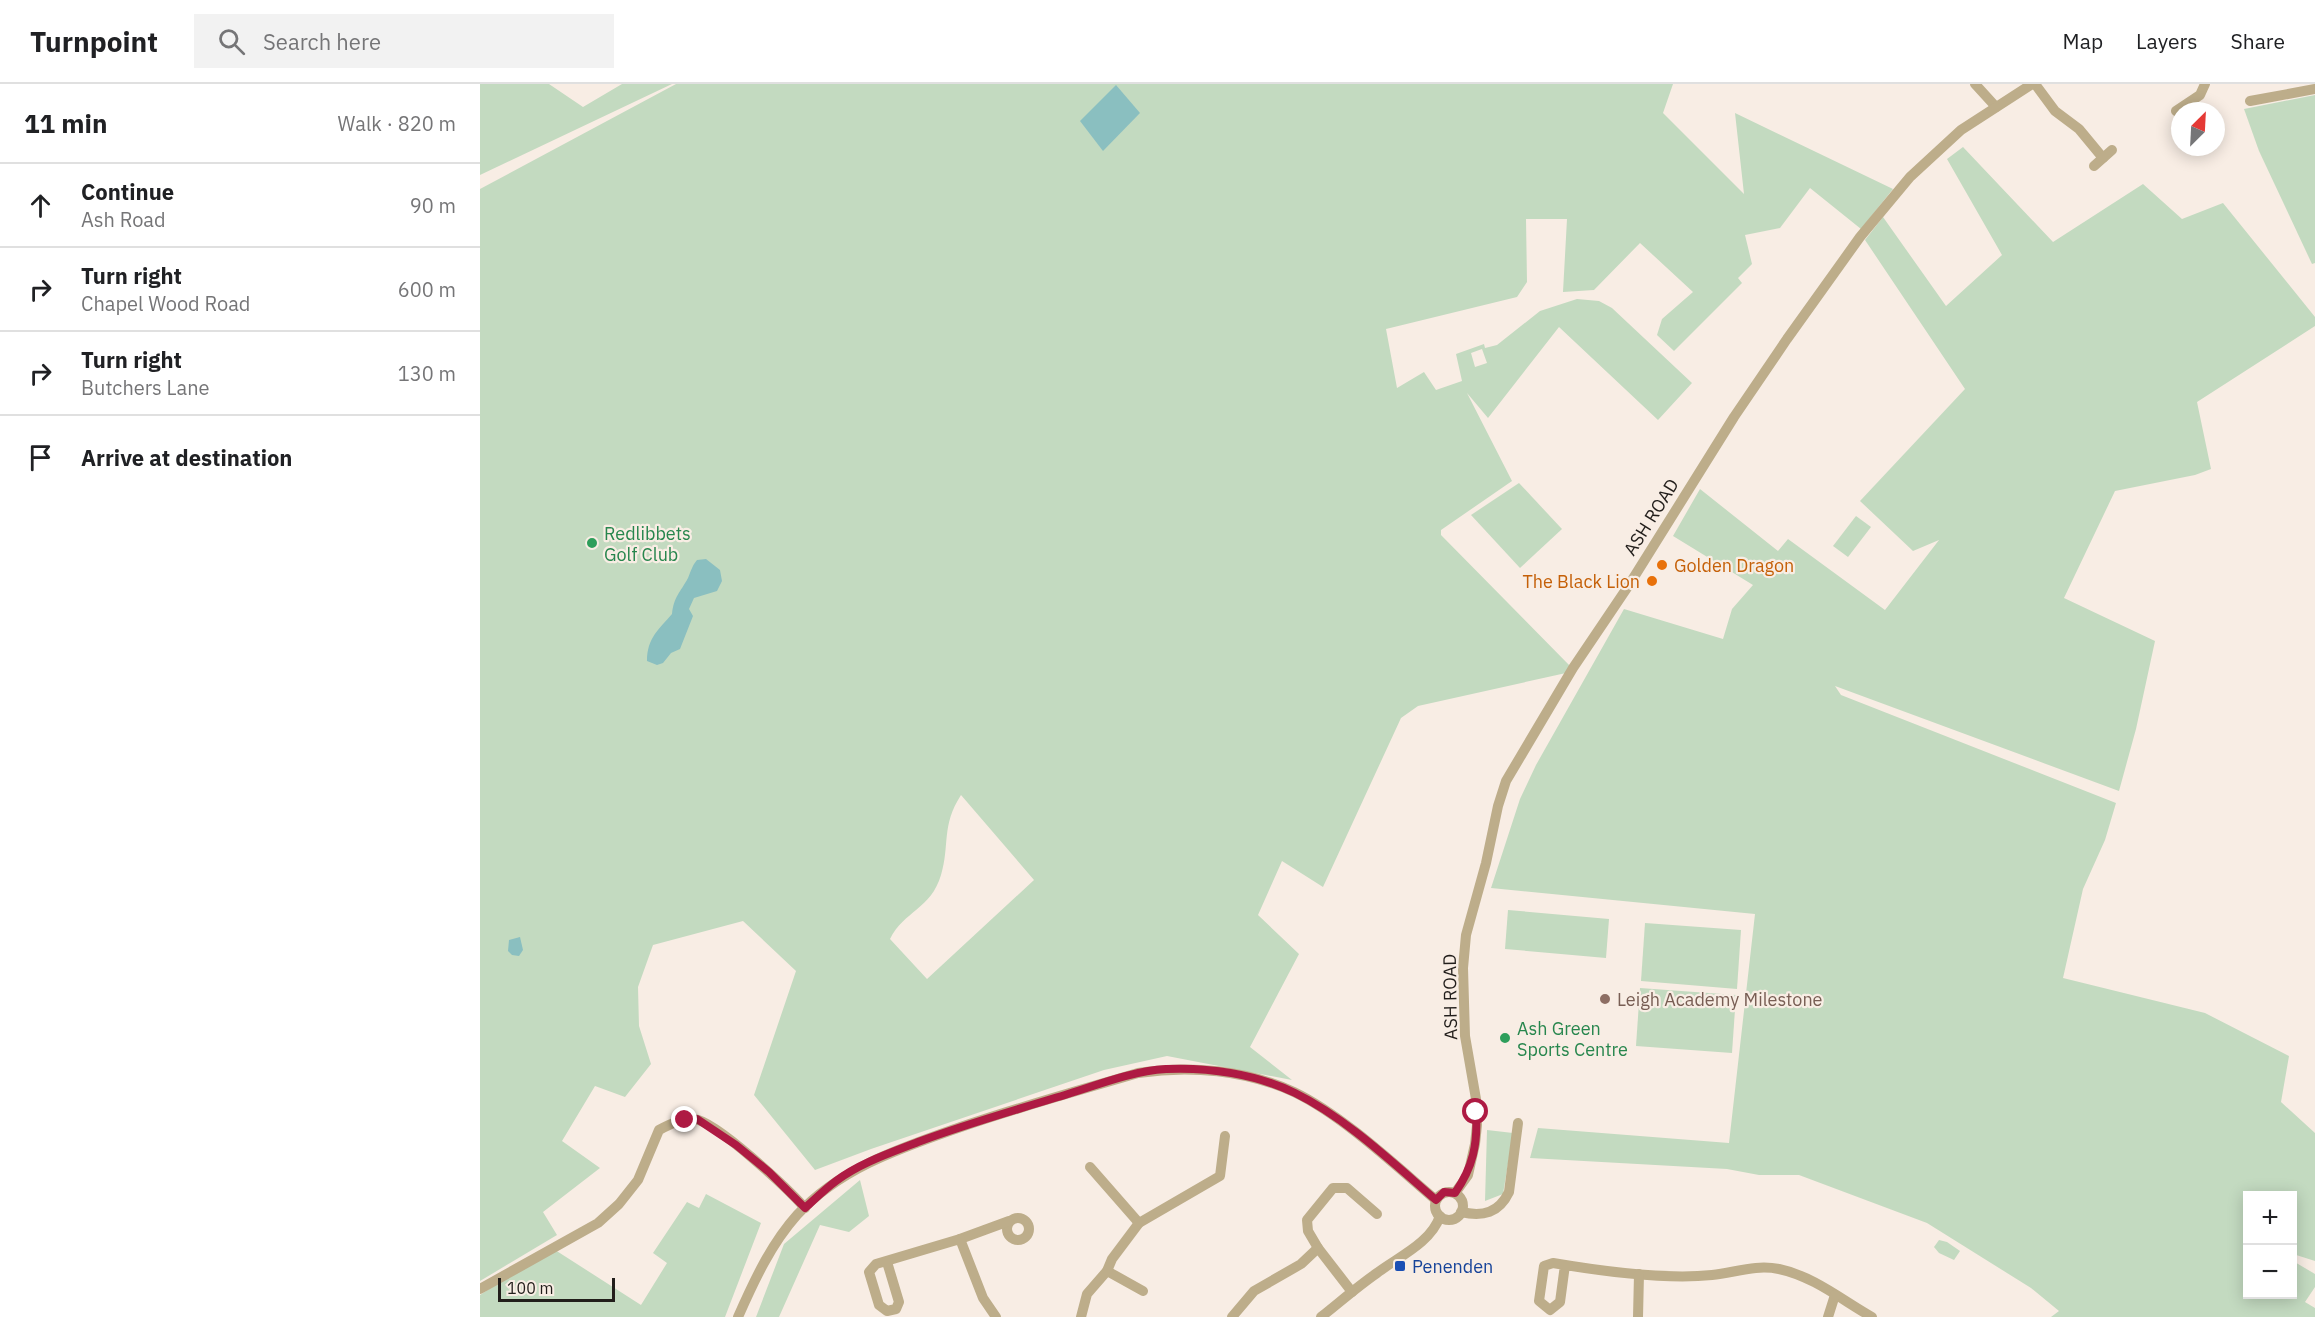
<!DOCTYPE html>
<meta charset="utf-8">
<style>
:root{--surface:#fff;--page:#f2f2f2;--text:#202124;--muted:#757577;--line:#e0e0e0}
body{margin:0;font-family:"IBM Plex Sans",sans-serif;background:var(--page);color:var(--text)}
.controls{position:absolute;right:18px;bottom:18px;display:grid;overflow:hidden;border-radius:0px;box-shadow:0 3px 15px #0003}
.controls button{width:54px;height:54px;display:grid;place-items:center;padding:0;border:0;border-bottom:2px solid var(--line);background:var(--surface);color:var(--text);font:30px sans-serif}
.compass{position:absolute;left:1691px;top:18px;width:54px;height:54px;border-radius:50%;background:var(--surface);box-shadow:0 3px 15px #0003;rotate:24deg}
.scale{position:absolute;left:18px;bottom:15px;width:117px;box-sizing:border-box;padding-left:6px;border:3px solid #221e1b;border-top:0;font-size:16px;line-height:21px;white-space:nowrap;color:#221e1b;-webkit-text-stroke:4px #f8ede4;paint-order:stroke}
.stop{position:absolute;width:18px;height:18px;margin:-14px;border:4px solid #ae1a43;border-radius:50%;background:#fff}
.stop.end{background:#ae1a43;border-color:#fff;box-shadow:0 2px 6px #0008}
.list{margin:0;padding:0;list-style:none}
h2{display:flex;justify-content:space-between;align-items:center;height:78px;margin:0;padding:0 24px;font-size:26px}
h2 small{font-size:20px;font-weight:400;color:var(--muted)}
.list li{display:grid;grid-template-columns:39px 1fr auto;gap:18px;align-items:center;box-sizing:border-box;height:84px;padding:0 24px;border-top:2px solid var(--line)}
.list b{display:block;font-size:22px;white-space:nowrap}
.list p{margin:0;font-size:20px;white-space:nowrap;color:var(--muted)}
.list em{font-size:20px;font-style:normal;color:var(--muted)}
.icon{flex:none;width:33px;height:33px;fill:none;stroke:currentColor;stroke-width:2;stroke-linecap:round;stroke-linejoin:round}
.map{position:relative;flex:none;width:1835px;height:1233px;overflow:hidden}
header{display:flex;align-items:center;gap:36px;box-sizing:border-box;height:84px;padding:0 30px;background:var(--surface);border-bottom:2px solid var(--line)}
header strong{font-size:28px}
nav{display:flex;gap:33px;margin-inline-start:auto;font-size:21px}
.search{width:420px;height:54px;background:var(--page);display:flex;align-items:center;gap:15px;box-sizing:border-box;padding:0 21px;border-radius:0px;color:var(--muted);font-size:22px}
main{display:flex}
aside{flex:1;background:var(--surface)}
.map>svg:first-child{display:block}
.green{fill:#c3dac0;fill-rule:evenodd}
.water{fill:#8abfc0}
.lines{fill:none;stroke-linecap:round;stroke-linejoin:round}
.minor{stroke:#bdad8a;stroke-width:10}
.route{stroke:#ae1a43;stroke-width:8}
.leisure-dot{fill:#2e9e5b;stroke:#f8ede4;stroke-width:2}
.food-dot{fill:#e8710a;stroke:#f8ede4;stroke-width:2}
.education-dot{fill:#8d6e63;stroke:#f8ede4;stroke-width:2}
.transit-dot{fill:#1a4fb4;stroke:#f8ede4;stroke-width:2}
.labels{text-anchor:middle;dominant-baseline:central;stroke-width:4.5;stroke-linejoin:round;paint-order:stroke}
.street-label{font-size:18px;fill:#221e1b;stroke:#f8ede4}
.leisure-label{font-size:18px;fill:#27864d;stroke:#f8ede4;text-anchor:start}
.food-label{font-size:18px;fill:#c56008;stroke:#f8ede4;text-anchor:start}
.education-label{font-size:18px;fill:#785e54;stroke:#f8ede4;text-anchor:start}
.transit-label{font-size:18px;fill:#164399;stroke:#f8ede4;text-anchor:start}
</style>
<header>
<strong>Turnpoint</strong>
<div class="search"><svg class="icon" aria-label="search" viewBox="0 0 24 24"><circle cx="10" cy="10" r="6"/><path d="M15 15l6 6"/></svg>Search here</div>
<nav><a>Map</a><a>Layers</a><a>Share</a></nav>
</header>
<main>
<aside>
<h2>11 min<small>Walk · 820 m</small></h2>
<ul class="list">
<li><svg class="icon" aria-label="ahead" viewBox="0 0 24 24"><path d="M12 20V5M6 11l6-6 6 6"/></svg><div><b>Continue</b><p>Ash Road</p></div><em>90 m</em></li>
<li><svg class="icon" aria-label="right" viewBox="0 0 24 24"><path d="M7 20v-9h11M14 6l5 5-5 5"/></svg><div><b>Turn right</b><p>Chapel Wood Road</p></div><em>600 m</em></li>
<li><svg class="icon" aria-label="right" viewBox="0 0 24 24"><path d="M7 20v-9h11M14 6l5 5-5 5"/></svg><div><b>Turn right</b><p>Butchers Lane</p></div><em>130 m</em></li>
<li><svg class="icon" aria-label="arrive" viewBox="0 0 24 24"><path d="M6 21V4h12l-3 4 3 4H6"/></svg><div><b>Arrive at destination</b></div></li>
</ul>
</aside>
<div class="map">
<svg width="1835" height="1233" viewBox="0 0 1835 1233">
<rect width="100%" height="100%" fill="#f8ede4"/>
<g class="green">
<path d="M0,0H69L103,23L142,0H192L0,91Z"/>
<path d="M196,0H1193L1183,29L1264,110L1255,29L1413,105L1381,145L1330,104L1300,144L1265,151L1272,180L1258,194L1262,199L1194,267L1177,251L1182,235L1213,208L1160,159L1114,206L1083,208L1087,135H1046L1047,198L1037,213L906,245L917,304L944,288L956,306L982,297L976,270L1004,260L1005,264L1017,261L1060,227L1097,215L1119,217L1132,224L1212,299L1178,336L1079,243L1008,334L987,309L1032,397L961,446V451L1090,582L1086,589L938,622L921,634L843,803L802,777L778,831L819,870L770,963L812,996L687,972L624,986L391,1065L335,1086L274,1011L316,887L263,837L173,861L158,903L159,942L171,980L145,1013L115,1002L82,1057L120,1084L63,1128L77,1151L0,1197V105ZM1002,265L1007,279L995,283L991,269ZM481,711L554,796L447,895L410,855C424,827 451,825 461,791C470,761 461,742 481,711Z"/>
<path d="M1835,11V179L1832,180L1779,67L1764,25Z"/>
<path d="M1483,63L1573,158L1663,100L1702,135L1743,119L1835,233V242L1717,318L1731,385L1715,391L1635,407L1584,514L1675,557L1656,645L1639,707L1355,602L1361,611L1636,719L1625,756L1603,805L1583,894L1725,929L1809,972L1801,1018L1835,1049V1177L1813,1170L1812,1112H1768V1210H1812L1813,1177L1835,1190V1203L1825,1218L1835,1224V1233H1571L1579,1227L1551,1204L1447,1139L1319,1091H1279L1247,1085L1050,1074L1058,1044L1249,1059L1275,830L1011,804L1040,715L1056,681L1144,525L1243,555L1252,525L1273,501L1193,452L1220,405L1298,467L1308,455L1405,526L1459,456L1433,467L1380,417L1485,305L1385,156L1403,133L1466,222L1522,171L1467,75Z"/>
<path d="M1039,399L1082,445L1040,484L991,431Z"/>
<path d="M1376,432L1391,443L1368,473L1353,462Z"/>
<path d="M1028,826L1129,835L1126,874L1025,865Z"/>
<path d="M1165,839L1261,846L1257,905L1161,897Z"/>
<path d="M1160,904L1256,911L1252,969L1156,962Z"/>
<path d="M1007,1046L1033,1049L1023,1110L1005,1117Z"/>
<path d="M380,1096L389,1132L369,1148L340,1141L299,1233H276L304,1160Z"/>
<path d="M226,1110L281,1139L245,1233H0V1211L72,1164L161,1221L187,1179L173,1169L207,1118L219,1124Z"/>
<path d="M1459,1156L1467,1158L1480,1167L1474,1176L1459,1169L1454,1163Z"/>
</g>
<g class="water">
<path d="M636,1L660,29L623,67L600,37Z"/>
<path d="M226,475L240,486L242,497L237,507L214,514L209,525L213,532L200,565L191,569L183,579L177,581L167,577C167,554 179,545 192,530C194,512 200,509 208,494C211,487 212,482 217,476Z"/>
<path d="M40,853L43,866L39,872L32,871L28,867L29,856Z"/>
</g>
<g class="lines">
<g class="minor">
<path d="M1495,0L1516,23"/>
<path d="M1555,0L1575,27L1599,45L1623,74"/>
<path d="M1770,17L1835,5"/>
<path d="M1696,27L1720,11L1725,0"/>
<path d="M1614,82L1632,66"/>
<path d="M610,1083L659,1139"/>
<circle cx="969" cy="1122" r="14"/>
<path d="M975,1109L988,1091L995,1060L997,1041L996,1015L985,952L983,884L986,851L1006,779L1018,722L1026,697L1093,584L1149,501L1254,333L1307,255L1380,153L1430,93L1481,46L1552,0"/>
<path d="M981,1128C1003,1133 1019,1129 1029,1108L1038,1039"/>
<circle cx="538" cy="1145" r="11"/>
<path d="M480,1155L529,1137"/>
<path d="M838,1164L828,1147L827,1136L853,1104H867L897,1130"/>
<path d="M407,1178L419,1218L416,1225L407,1227L399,1221L389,1188L396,1180L480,1155L503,1214L516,1233"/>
<path d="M1085,1181L1080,1218L1070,1226L1059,1217L1064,1182L1073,1179C1120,1187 1184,1196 1232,1191C1254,1189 1275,1180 1299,1185C1333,1192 1362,1216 1392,1233"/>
<path d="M627,1187L663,1207"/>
<path d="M0,1205L118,1139L139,1120L158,1096L179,1046C190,1040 200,1035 214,1035C236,1037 308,1105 325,1124"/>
<path d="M258,1233C274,1197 291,1160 317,1131C359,1085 418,1065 475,1045C535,1024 597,1007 658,989C710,981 766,986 814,1008C862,1031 915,1081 956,1116"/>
<path d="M601,1233L607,1210L627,1187L632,1175L659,1139L740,1092L745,1052"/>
<path d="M752,1233L774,1207L821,1180L838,1164L872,1208"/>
<path d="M841,1233C860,1218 878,1202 897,1189C918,1173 951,1159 960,1132"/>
<path d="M1158,1233L1159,1190"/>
<path d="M1348,1233L1355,1211"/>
</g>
</g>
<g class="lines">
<path class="route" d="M205,1036L217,1035L256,1061L289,1088L325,1124C335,1115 345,1105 356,1097C380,1079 410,1069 438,1058C486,1040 535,1026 585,1011C617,1001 652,987 686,985C728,983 776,990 815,1009C866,1034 913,1079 956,1116L964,1108L975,1109C993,1083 998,1060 996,1028"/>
</g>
<g class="leisure-dot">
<circle cx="112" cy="459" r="6"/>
<circle cx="1025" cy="954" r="6"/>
</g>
<g class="food-dot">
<circle cx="1182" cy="481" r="6"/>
<circle cx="1172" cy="497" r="6"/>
</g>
<circle class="education-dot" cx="1125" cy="915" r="6"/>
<rect class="transit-dot" x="914" y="1176" width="12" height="12" rx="3"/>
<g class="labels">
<g class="street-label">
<text transform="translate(1171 433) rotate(-58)">ASH ROAD</text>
<text transform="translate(970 913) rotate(-91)">ASH ROAD</text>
</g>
<g class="leisure-label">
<text x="124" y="449">Redlibbets<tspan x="124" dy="21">Golf Club</tspan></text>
<text x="1037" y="944">Ash Green<tspan x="1037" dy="21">Sports Centre</tspan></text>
</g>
<g class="food-label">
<text x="1194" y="481">Golden Dragon</text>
<text x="1160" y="497" text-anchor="end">The Black Lion</text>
</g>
<g class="education-label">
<text x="1137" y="915">Leigh Academy Milestone</text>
</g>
<g class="transit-label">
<text x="932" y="1182">Penenden</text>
</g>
</g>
</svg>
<div class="controls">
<button>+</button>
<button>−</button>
</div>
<svg class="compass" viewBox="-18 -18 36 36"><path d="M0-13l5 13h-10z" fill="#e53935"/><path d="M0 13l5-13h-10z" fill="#757577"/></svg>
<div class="scale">100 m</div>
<div class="stop" style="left:996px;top:1028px"></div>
<div class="stop end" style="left:205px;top:1036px"></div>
</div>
</main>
